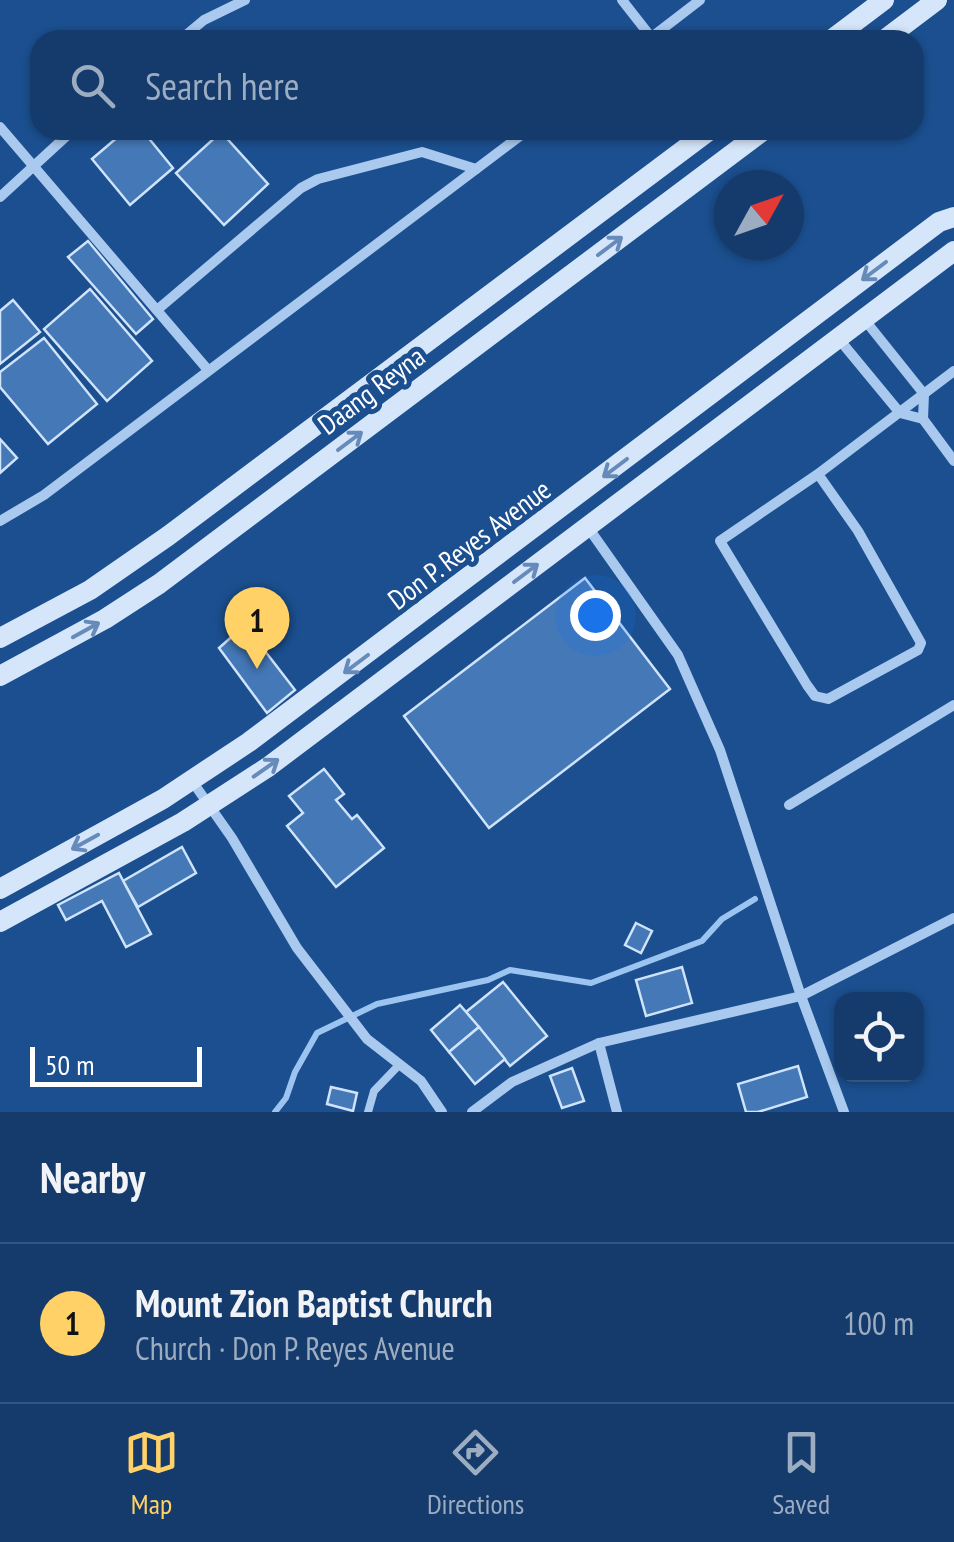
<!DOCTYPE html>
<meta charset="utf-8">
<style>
:root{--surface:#143b6b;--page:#214673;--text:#f1f3f6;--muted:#9dadc1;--line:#33557e;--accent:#ffd166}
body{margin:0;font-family:"PT Sans Narrow",sans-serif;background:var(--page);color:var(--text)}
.controls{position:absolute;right:30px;bottom:30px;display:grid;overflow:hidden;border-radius:20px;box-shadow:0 2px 8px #0004}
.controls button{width:90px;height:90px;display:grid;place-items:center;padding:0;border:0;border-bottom:2px solid var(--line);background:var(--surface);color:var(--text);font:50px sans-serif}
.compass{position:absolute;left:714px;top:170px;width:90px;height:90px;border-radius:50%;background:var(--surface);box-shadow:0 2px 8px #0004;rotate:50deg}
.scale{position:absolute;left:30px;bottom:25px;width:172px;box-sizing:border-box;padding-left:10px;border:5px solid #fff;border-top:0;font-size:28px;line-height:35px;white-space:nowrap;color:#fff;-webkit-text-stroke:8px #1b4f8f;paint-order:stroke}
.you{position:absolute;left:595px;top:615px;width:35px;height:35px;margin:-25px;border:8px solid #fff;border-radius:50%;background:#1a73e8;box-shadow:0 0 0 15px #1a73e833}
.badge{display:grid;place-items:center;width:65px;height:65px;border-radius:50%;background:var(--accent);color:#111;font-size:32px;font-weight:700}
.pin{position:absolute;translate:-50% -82px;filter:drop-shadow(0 2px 5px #0008)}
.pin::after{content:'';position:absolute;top:52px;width:35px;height:30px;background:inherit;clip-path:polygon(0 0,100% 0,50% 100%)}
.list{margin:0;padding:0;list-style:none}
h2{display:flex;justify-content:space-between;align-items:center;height:130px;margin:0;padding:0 40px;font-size:42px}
h2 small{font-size:32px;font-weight:400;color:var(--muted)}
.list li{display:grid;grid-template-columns:65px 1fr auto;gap:30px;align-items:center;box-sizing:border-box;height:160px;padding:0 40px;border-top:2px solid var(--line)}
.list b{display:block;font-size:38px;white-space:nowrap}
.list p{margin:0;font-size:32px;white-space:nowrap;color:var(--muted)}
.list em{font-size:32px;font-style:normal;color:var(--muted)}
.icon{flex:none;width:55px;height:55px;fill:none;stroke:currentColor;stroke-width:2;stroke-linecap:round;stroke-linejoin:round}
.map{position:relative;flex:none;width:954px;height:1112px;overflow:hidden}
.search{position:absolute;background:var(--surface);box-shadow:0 2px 8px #0004;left:30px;right:30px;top:30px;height:110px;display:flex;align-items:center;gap:25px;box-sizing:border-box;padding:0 35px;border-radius:30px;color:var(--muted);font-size:38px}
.sheet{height:290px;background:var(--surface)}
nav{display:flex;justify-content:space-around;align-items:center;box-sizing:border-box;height:140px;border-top:2px solid var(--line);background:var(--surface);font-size:28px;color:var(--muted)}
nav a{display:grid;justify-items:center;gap:5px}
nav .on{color:var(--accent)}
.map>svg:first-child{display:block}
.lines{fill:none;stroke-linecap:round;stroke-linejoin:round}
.stream{stroke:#9cc4f0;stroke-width:6}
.building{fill:#4478b7;stroke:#cfe3fa;stroke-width:2.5}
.lane{stroke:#a9c9ee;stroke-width:8}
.street{stroke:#a9c9ee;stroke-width:10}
.secondary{stroke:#d6e6fa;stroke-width:20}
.oneway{stroke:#668bba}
.labels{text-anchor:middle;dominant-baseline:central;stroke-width:10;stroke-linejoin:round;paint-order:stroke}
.street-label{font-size:28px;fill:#fff;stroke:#1b4f8f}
</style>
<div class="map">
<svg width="954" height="1112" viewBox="0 0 954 1112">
<rect width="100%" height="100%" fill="#1b4f8f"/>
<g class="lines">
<path class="stream" d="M275,1112L286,1098L295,1072L317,1033L377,1004L488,980L510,970L591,983L702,941L722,919L755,899"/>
</g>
<g class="building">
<path d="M126,130H142L173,168L130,205L92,159Z"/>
<path d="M221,132L268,184L224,225L176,173Z"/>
<path d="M88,241L153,319L136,334L68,257Z"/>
<path d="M90,289L152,361L107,401L44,329Z"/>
<path d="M13,300L40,332L0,364V311Z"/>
<path d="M44,338L97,404L48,444L0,387V372Z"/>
<path d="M0,439L17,458L0,473Z"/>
<path d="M585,578L670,689L489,828L404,716Z"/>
<path d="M245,625L295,690L267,713L219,648Z"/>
<path d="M324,769L344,794L336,800L352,819L357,815L384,848L336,887L287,826L303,813L289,796Z"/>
<path d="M182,847L196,873L138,907L123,881Z"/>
<path d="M119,873L151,934L126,947L102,901L66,920L58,905Z"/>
<path d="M636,923L652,931L641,953L625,945Z"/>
<path d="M682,967L692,1003L646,1016L636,980Z"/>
<path d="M503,982L547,1036L510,1066L466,1012Z"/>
<path d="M460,1005L479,1027L449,1052L431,1030Z"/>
<path d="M479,1027L505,1059L475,1084L449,1052Z"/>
<path d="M798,1066L807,1097L758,1112H746L738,1084Z"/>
<path d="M572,1068L584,1101L562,1108L550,1076Z"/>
<path d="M331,1087L357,1093L353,1111L327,1104Z"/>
</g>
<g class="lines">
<path class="lane" d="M368,1112L374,1091L400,1064"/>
<g class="street">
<path d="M622,0L651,37"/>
<path d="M180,40L204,20L245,0"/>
<path d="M648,40L700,0"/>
<path d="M0,127L208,370"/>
<path d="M0,197L73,130"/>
<path d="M157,310L301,188L318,179L422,152L476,169"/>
<path d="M864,319L924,394L923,419"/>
<path d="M838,338L900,413L923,419L954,461"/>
<path d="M818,474L858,531L921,643L918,650L828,699L815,696L807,685L720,541L818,474L954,371"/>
<path d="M0,521L44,495L528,130"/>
<path d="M587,526L678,655L720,750L801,996L844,1112"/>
<path d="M192,781L232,838L297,948L367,1039L421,1081L442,1112"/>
<path d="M789,805L954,705"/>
<path d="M599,1043L617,1112"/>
<path d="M472,1112L512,1082L599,1043L801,996L954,918"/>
</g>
<g class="secondary">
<path d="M831,40L884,0"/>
<path d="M884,40L937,0"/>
<path d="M0,638L90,590L168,536L710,130"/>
<path d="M0,676L105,619L159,584L764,130"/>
<path d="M0,889L163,799L249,742L939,222L954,217"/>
<path d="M0,922L183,822L268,767L954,251"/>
</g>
</g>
<defs><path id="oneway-shaft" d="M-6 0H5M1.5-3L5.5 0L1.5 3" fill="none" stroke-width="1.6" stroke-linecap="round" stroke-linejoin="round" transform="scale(2.5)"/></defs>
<g class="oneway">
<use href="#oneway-shaft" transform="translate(610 246) rotate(-37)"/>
<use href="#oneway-shaft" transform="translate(874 271) rotate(143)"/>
<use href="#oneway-shaft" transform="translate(350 441) rotate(-37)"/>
<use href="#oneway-shaft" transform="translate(615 468) rotate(143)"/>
<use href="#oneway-shaft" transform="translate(526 573) rotate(-37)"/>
<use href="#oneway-shaft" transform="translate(86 630) rotate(-29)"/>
<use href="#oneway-shaft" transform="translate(356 664) rotate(143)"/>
<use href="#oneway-shaft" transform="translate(266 768) rotate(-35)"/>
<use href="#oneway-shaft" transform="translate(85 842) rotate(151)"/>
</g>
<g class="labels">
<g class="street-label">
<text transform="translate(371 390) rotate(-37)">Daang Reyna</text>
<text transform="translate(469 544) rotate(-37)">Don P. Reyes Avenue</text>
</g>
</g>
</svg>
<div class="controls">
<button><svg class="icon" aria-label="locate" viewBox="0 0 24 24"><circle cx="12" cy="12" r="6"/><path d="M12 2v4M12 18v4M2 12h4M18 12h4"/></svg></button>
</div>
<svg class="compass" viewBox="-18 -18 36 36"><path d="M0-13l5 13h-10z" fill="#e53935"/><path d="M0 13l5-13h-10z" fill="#9dadc1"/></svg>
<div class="scale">50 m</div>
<div class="you"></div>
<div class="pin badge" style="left:257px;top:669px">1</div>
<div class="search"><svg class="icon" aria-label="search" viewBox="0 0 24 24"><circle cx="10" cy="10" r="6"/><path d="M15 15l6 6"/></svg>Search here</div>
</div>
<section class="sheet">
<h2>Nearby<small></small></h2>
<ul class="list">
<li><span class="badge">1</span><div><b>Mount Zion Baptist Church</b><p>Church · Don P. Reyes Avenue</p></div><em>100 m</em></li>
</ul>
</section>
<nav>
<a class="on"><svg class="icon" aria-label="map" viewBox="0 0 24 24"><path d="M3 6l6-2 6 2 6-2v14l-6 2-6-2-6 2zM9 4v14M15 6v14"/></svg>Map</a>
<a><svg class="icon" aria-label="directions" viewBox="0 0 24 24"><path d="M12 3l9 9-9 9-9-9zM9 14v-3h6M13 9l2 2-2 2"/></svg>Directions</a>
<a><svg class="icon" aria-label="saved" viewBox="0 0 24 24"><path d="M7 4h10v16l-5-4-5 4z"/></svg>Saved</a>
</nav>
